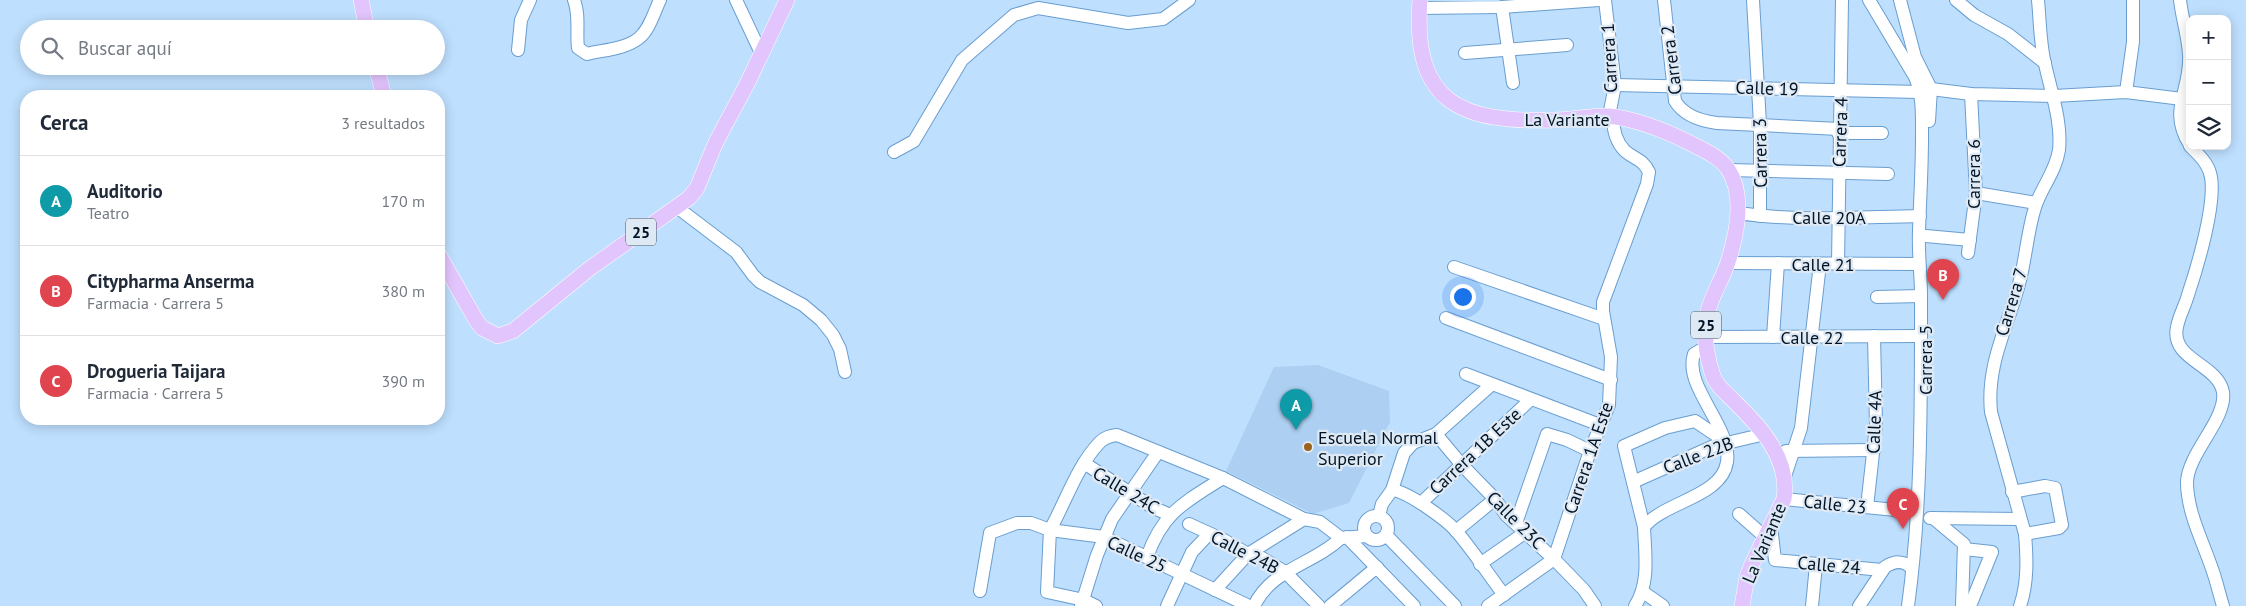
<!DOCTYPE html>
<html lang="es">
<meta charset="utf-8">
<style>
:root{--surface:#fff;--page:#f2f2f3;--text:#1f2937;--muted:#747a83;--line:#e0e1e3;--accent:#1a73e8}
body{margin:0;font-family:"PT Sans",sans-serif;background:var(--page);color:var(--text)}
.controls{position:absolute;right:15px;top:15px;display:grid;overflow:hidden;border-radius:10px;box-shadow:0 2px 12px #0003}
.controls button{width:45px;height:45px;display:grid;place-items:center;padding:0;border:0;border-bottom:1px solid var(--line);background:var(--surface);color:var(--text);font:25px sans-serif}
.you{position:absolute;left:1462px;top:296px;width:18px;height:18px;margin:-12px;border:4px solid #fff;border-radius:50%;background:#1a73e8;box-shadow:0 0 0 8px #1a73e833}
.badge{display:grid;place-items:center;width:32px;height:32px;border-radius:50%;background:var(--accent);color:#fff;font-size:16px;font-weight:700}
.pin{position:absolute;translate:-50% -41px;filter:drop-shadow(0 1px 2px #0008)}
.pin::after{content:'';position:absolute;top:26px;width:18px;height:15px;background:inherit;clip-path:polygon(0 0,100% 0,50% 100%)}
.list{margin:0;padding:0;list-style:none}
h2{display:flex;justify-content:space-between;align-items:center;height:65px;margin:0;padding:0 20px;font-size:21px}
h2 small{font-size:16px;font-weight:400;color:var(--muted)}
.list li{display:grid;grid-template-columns:32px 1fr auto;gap:15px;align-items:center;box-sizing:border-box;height:90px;padding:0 20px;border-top:1px solid var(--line)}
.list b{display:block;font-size:19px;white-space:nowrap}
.list p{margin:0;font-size:16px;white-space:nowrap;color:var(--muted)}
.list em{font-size:16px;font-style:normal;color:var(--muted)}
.icon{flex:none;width:28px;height:28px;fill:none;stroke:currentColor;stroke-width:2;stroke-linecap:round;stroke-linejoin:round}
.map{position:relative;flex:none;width:2246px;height:606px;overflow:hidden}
.search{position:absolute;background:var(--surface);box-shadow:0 2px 12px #0003;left:20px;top:20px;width:425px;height:55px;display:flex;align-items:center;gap:12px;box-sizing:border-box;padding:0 18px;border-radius:28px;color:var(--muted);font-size:19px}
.panel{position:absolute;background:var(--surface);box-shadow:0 2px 12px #0003;left:20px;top:90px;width:425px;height:335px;border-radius:20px}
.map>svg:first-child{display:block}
.built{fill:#add0f2}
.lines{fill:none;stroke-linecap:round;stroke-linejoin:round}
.minor-casing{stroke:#699ed0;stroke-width:14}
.major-casing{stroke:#fff;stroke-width:16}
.minor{stroke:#fff;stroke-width:12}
.major{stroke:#e3c5fe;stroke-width:15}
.poi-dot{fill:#9b641e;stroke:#dee9f4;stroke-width:2}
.labels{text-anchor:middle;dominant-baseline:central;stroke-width:4.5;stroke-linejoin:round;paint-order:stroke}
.shield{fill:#dee9f4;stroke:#435363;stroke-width:1}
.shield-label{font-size:16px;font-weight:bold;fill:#011325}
.street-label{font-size:18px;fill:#011325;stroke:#dee9f4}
.poi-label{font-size:18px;fill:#011325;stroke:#dee9f4;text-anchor:start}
</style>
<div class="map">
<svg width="2246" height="606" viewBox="0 0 2246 606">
<rect width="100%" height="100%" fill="#bedffe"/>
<path class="built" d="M1318,365L1389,391L1390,422L1349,503L1313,514L1226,471L1274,367Z"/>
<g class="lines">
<defs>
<g id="minor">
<path d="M574,0C580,16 576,31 578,48L587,54C603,50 626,49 639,38C650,29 654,12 660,0"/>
<path d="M736,0L761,53"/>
<path d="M1605,0L1615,85L1609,116"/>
<path d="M1664,0L1675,101C1684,116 1701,121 1717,123L1839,129"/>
<path d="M1753,0L1760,124V216"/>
<path d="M1869,0L1915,77C1923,96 1922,116 1922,137C1922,169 1920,200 1919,231C1918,253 1921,274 1921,296C1921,399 1922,504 1908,606"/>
<path d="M1900,0L1915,57L1931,89L1929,121"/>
<path d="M1956,0L1974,15L2008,34L2045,63"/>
<path d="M2180,0C2182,18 2188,36 2189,54C2192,90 2167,109 2190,145"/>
<path d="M1502,7L1513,83"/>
<path d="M1419,8L1502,7L1599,0"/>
<path d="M518,50L521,20L530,0"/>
<path d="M1465,53L1567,45"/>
<path d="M1615,85L1920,92"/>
<path d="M1931,89L1971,94L2054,96L2126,92L2182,99"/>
<path d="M2126,92L2133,42V0"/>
<path d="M1838,133H1882"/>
<path d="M2190,146C2198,154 2207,162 2210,173C2218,199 2197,268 2188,295C2185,306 2179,316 2177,327C2170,360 2218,364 2223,392C2227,419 2188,453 2187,482C2187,511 2202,540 2211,566C2216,579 2219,593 2223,606"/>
<path d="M894,152L914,141L962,60L1014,15L1038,8L1128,23L1163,19L1189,0"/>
<path d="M1729,170L1888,174"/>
<path d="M1976,193L2036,203"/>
<path d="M678,208L736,252L753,275L760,282L803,305L821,320L833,335L840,349L845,372"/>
<path d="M1738,213C1799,222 1859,217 1920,216"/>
<path d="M1926,236L1970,240"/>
<path d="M1968,253L1976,193L1971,94"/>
<path d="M1728,263L1919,264"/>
<path d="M1838,264L1842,0"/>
<path d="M1454,267L1604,319"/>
<path d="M1877,297L1921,296"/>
<path d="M1446,318L1611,380"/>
<path d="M1704,337L1920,336"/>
<path d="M1773,337L1778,263"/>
<path d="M1466,374L1600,425"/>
<path d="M1436,434L1461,464L1495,499L1506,515L1554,559L1584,590L1595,606"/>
<path d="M1786,451L1874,450"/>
<path d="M1084,463L1152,507L1170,515"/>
<path d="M1784,479L1801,428L1820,264"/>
<path d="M1633,482L1714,446L1765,434"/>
<path d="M1392,490C1407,491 1447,520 1457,532C1474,552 1488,574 1504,595"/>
<path d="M2012,492L2045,486L2055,488L2062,525L2059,528L2025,534"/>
<path d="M1784,499L1916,512"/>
<path d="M1421,503L1530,400"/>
<path d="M1867,507L1876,426L1874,336"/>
<path d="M1739,514L1765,537"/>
<path d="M1379,516L1382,504L1392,490L1404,453L1413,443L1436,434L1491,385"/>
<circle cx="1376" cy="528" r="12"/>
<path d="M1930,518L2020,519"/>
<path d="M1933,518L1964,544L1962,606"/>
<path d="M1516,523L1547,434L1567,440L1590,451"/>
<path d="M1189,524L1222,539L1248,554L1262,558L1285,572L1319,606"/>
<path d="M1771,526L1775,560L1882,570"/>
<path d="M1644,527L1624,446L1665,428L1695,421L1726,442"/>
<path d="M1456,531L1495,499"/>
<path d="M1386,535L1455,606"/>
<path d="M1347,537L1414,606"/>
<path d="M1964,549L1992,552L1970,606"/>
<path d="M1147,557C1163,512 1185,502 1223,478"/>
<path d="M1480,564L1526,532"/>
<path d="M1215,590L1248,554L1304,519"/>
<path d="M980,591L990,533L1017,523H1031L1050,530L1104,537L1249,606"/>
<path d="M1643,592L1663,606"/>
<path d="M1081,606L1097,555L1112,519L1158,452"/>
<path d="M1096,606L1084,600L1047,592L1050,530C1066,501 1077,466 1100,442C1105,437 1110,436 1117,435L1223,478L1304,519L1320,522L1341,538L1367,536"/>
<path d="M1167,606L1192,552L1209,534"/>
<path d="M1254,606C1271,569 1314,564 1341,538"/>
<path d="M1330,606L1377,567"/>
<path d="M1488,606L1554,559L1590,451L1609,405L1611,357L1603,311V302L1647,184L1649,172C1643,159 1634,159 1625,151C1616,142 1613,129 1613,117"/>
<path d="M1635,606C1650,583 1645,554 1644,527C1663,502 1722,497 1727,462C1732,426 1683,387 1694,354L1706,347"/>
<path d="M1812,606L1816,565"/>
<path d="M1859,606L1885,567C1894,561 1905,560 1912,569"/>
<path d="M2020,606C2028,583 2027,558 2025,534L1991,412C1986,361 2010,324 2021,276C2026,255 2029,221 2037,202C2044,184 2056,170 2059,150C2062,121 2051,92 2045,64C2040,44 2040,21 2038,0"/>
</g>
<g id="major">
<path d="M361,0L367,29"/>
<path d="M1420,0C1412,104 1461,123 1556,120C1573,120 1592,115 1609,116C1636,119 1666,131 1690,143C1703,150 1719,156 1728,169C1745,195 1737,234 1728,262C1722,281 1710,297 1707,316C1704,333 1705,346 1709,362C1711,368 1712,375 1715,380C1719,388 1727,394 1733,400C1760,427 1790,457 1784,499L1752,564L1747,577L1742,606"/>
<path d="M376,66L384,96"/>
<path d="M439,255L476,320L482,328L498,336L513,331L589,269L689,198L697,188L716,142L747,84L787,0"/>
</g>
</defs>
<use href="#minor" class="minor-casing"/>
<use href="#major" class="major-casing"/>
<use href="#minor" class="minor"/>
<use href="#major" class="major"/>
</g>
<circle class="poi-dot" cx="1308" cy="447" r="5"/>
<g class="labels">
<g class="shield">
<rect x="626" y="218.5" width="30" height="27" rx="4"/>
<rect x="1691" y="311.5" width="30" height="27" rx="4"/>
</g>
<g class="shield-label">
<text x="641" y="232">25</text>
<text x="1706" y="325">25</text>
</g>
<g class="street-label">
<text transform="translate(1609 58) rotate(-93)">Carrera 1</text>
<text transform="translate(1671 60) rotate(-97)">Carrera 2</text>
<text transform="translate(1767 88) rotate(2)">Calle 19</text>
<text x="1567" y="119">La Variante</text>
<text transform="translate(1840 132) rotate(-88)">Carrera 4</text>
<text transform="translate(1760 153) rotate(-91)">Carrera 3</text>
<text transform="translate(1973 174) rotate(-90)">Carrera 6</text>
<text x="1829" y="217">Calle 20A</text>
<text x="1823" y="264">Calle 21</text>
<text transform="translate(2011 302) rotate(-73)">Carrera 7</text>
<text x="1812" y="337">Calle 22</text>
<text transform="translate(1925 360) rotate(-90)">Carrera 5</text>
<text transform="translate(1874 422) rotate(-88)">Calle 4A</text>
<text transform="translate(1475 451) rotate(-43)">Carrera 1B Este</text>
<text transform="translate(1698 455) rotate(-21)">Calle 22B</text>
<text transform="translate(1588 458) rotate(-71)">Carrera 1A Este</text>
<text transform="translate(1126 490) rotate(31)">Calle 24C</text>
<text transform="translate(1835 504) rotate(6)">Calle 23</text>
<text transform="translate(1516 520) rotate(45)">Calle 23C</text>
<text transform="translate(1764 543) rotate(-67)">La Variante</text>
<text transform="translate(1245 552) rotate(27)">Calle 24B</text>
<text transform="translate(1137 554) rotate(25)">Calle 25</text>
<text transform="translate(1829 565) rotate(5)">Calle 24</text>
</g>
<g class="poi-label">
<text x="1318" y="437">Escuela Normal<tspan x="1318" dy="21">Superior</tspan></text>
</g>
</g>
</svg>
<div class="controls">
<button>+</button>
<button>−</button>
<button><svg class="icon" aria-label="layers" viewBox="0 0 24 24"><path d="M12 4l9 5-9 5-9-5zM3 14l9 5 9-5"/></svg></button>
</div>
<div class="you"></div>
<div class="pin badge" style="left:1296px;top:430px;background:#0f9aa8">A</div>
<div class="pin badge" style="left:1943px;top:300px;background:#e0444e">B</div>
<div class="pin badge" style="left:1903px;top:529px;background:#e0444e">C</div>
<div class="search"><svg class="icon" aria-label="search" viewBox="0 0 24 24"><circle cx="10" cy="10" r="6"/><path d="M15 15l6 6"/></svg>Buscar aquí</div>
<section class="panel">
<h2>Cerca<small>3 resultados</small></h2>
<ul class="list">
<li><span class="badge" style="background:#0f9aa8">A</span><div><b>Auditorio</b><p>Teatro</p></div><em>170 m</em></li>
<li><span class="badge" style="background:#e0444e">B</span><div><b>Citypharma Anserma</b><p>Farmacia · Carrera 5</p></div><em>380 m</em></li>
<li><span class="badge" style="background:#e0444e">C</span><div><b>Drogueria Taijara</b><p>Farmacia · Carrera 5</p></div><em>390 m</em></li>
</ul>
</section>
</div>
